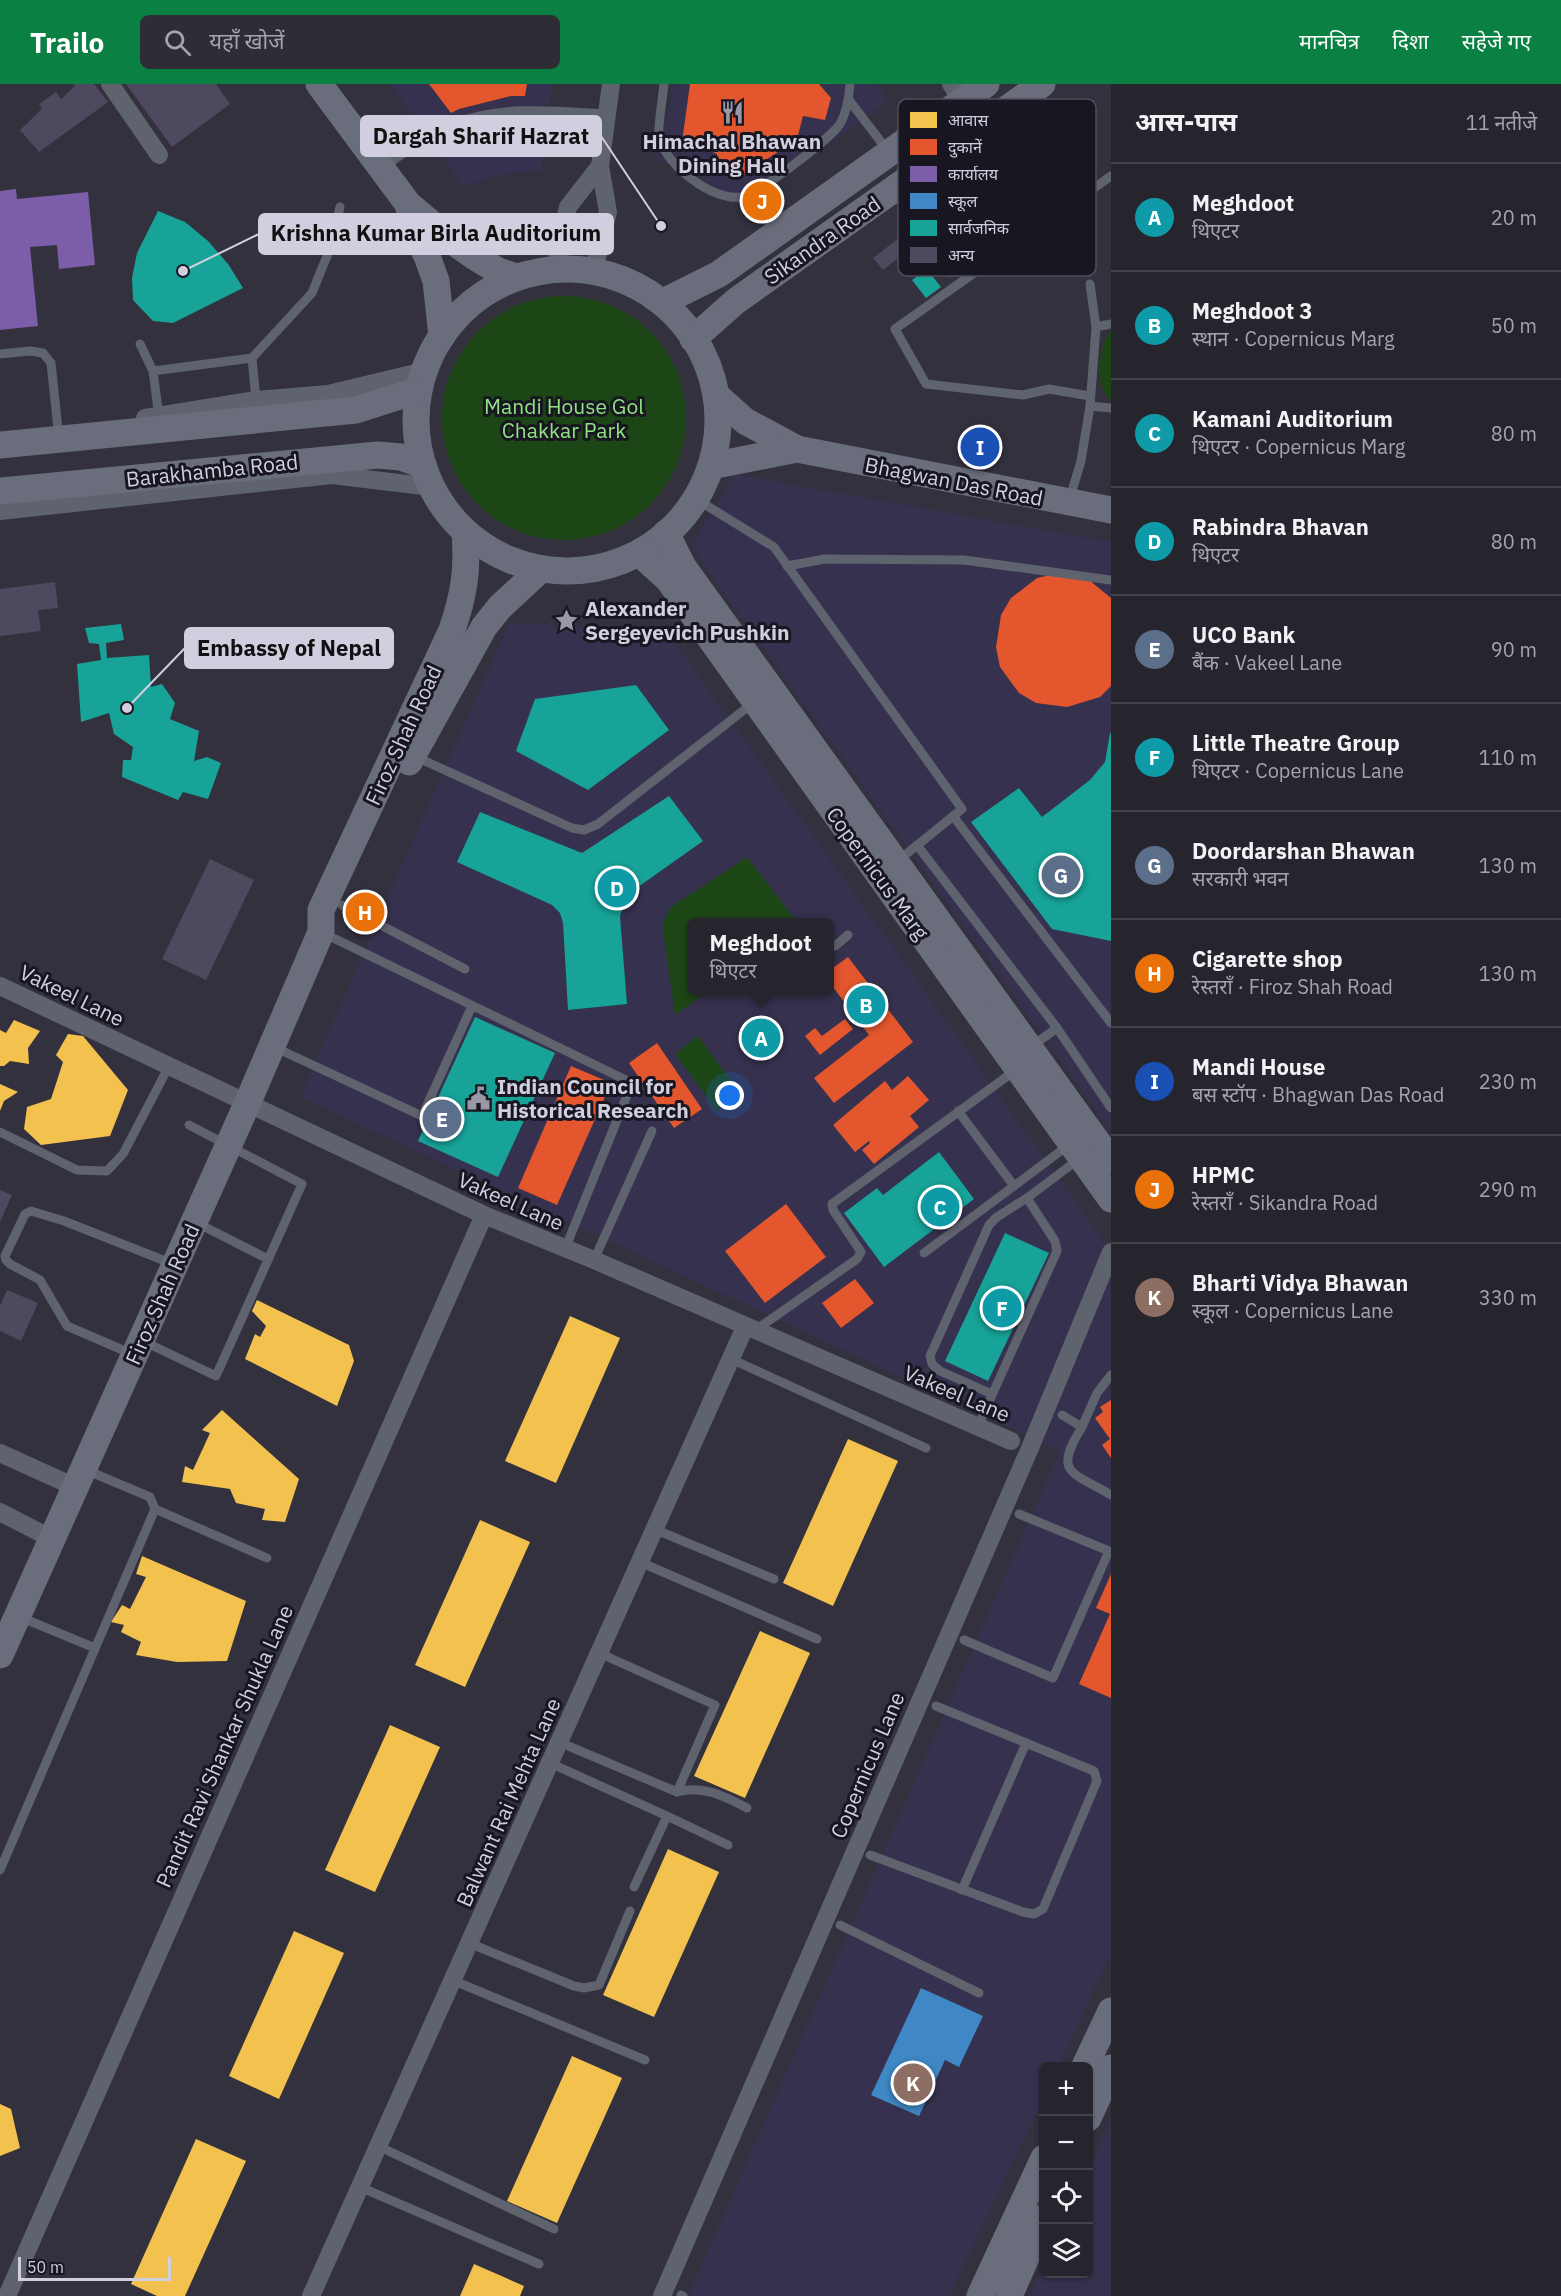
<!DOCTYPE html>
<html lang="hi">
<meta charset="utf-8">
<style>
:root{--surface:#26252e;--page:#2e2d36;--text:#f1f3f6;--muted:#a4a5aa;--line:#42424a;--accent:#0b8043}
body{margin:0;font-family:"IBM Plex Sans","Noto Sans Devanagari",sans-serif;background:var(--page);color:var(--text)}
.controls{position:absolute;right:18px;bottom:18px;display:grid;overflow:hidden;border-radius:9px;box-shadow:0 2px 4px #0004}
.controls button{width:54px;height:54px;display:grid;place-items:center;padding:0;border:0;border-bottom:2px solid var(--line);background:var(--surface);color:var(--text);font:30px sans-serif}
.scale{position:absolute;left:18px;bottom:15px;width:153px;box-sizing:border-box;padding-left:6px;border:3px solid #d1cfdf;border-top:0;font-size:16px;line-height:21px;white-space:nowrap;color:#d1cfdf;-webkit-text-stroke:4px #171621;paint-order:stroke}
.you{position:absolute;left:730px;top:1012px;width:21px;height:21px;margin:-15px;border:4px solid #fff;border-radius:50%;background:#1a73e8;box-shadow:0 0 0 9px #1a73e833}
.badge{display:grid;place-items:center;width:39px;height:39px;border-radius:50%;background:var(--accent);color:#fff;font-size:20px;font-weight:700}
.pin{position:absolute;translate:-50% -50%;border:3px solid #fff;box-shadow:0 2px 6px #0006}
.popup{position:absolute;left:687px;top:834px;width:147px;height:78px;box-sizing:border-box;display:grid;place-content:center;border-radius:9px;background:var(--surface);filter:drop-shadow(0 2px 4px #0005);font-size:20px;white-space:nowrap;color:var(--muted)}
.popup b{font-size:22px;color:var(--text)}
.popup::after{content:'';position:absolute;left:50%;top:100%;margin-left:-12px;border:12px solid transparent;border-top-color:var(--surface)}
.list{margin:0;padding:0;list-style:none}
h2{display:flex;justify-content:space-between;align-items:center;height:78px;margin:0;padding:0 24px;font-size:26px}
h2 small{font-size:20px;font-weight:400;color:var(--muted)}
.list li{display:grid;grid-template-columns:39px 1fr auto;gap:18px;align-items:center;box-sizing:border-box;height:108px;padding:0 24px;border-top:2px solid var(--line)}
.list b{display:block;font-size:22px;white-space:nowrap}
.list p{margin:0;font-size:20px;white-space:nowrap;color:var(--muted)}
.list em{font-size:20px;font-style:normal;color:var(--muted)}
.icon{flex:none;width:33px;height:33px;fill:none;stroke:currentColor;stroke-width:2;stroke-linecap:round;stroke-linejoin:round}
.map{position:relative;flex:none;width:1111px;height:2212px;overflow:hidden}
header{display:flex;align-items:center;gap:36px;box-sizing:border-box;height:84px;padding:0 30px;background:var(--accent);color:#fff}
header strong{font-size:28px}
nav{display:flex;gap:33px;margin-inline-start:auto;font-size:21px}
.search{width:420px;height:54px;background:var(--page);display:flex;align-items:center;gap:15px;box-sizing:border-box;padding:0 21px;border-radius:9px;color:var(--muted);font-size:22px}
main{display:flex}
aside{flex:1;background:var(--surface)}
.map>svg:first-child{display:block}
.built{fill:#36314e;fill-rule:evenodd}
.green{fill:#1d4616}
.homes{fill:#f2c14e}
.shops{fill:#e4572e}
.offices{fill:#7b5ea7}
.schools{fill:#3f88c5}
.public{fill:#17a398}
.building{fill:#4e495e}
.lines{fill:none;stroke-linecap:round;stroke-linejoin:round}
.lane{stroke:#5f636e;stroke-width:9}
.street{stroke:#5f636e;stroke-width:18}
.secondary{stroke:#6a6e7c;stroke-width:27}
.labels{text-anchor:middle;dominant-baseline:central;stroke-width:6;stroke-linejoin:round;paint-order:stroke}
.poi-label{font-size:21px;font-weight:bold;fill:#d1cfdf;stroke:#171621;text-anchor:start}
.street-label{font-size:21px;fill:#d1cfdf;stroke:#171621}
.park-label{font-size:21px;fill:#90e382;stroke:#171621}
.key{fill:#171621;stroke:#4f4e5a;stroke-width:1.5}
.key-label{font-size:16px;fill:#d1cfdf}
.leader{fill:none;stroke:#d1cfdf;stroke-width:2}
.callout-dot{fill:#d1cfdf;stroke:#171621;stroke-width:2}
.callout{fill:#d1cfdf;stroke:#d1cfdf;stroke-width:2}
.callout-label{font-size:22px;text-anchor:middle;font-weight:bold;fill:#111}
</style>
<header>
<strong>Trailo</strong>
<div class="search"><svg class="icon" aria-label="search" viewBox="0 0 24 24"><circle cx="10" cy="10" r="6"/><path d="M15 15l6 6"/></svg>यहाँ खोजें</div>
<nav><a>मानचित्र</a><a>दिशा</a><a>सहेजे गए</a></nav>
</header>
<main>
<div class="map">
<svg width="1111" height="2212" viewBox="0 0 1111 2212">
<rect width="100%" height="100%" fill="#33313e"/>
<g class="built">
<path d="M390,0H552L541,88H517L486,94L464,103Z"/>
<path d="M675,0H876L889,16L744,124L702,94L655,75Z"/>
<path d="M735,390L1111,458V1047L691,463Z"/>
<path d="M509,539L666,546L1111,1167V1869L1059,1982H1044L1043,2015L949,2212H688L1060,1367L300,1013ZM692,838H830V908H692Z"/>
<path d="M1111,2037V2212H1029L1043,2182L1044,2190H1088L1089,2085Z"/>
</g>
<g class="green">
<circle cx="564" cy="334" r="122"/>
<path d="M1111,246V316C1093,303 1098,262 1111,246Z"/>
<path d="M747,773L797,838H692V908H707L675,931L663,845L664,836L671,823Z"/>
<path d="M698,952L741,1010L717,1027L675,970Z"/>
</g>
<g class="homes">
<path d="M14,936L40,947L28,964L29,980L10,977L4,982H0V946L6,949Z"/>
<path d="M68,950L83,952L128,1006L110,1052L41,1061L24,1045L27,1023L51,1015L63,978L56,971Z"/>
<path d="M0,1000L18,1008L4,1017L0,1027Z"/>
<path d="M257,1216L349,1261L354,1277L337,1322L245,1275L255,1250L260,1253L266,1242L252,1227Z"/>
<path d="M570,1232L620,1254L556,1399L505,1377Z"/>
<path d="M222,1326L299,1395L285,1438L262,1436L265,1425L236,1419L230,1405L182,1398L185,1382L193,1386L210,1349L202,1346Z"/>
<path d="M848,1355L898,1377L833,1522L783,1499Z"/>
<path d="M480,1436L530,1458L465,1603L415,1581Z"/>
<path d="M142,1472L246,1517L227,1577L177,1578L136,1571L141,1558L121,1548L124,1541L111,1538L122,1521L130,1525L146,1493L136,1490Z"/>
<path d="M760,1547L810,1569L745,1714L694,1692Z"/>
<path d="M390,1641L440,1663L375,1808L325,1786Z"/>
<path d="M668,1765L719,1788L654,1933L603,1911Z"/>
<path d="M294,1847L344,1869L279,2015L229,1992Z"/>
<path d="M572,1972L622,1994L557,2139L507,2117Z"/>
<path d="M0,2020L11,2025L20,2064L0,2072Z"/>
<path d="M196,2055L246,2077L185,2212H157L131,2200Z"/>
<path d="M474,2180L524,2202L520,2212H460Z"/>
</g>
<g class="shops">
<path d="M429,0H527L525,12H511L459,25L451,29Z"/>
<path d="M690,0H819L831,14L825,36L803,32L797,55L736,96L717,76V70L704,64L705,60L682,58Z"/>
<path d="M1059,489L1089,496L1111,514V602L1100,613L1067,623L1036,619L1019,609L1000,583L996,563L1001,531L1011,514L1037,494Z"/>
<path d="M848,873L913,958L834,1019L814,994L869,951L830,899V886Z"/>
<path d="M845,935L853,945L820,971L805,952L815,944L822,952Z"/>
<path d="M657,959L702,1025L674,1044L629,979Z"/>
<path d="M571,982L611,999L557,1121L518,1104Z"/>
<path d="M908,992L929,1016L910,1032L919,1043L874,1080L862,1066L870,1059L869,1057L855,1068L833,1041L885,997L892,1006Z"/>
<path d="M786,1120L826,1173L765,1219L725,1167Z"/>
<path d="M855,1195L874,1219L841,1244L822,1219Z"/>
<path d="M1111,1316V1374L1102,1361L1110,1355L1095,1334L1103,1328L1100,1323Z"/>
<path d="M1111,1490V1614L1079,1600L1110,1530L1096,1524Z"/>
</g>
<path class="offices" d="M16,105L17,115L88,108L95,181L59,185L57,161L30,163L38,242L0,246V107Z"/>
<path class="schools" d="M921,1904L983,1932L959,1983L945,1976L919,2032L871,2011Z"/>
<g class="public">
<path d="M1058,78L1073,97L1038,124L1023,104Z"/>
<path d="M158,127L185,138L208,157L228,180L243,204L173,239L153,237L133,216L132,194L137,169Z"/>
<path d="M927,185L941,203L926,214L912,196Z"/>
<path d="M121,540L124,556L106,559L107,574L149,571L151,603L162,600L175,619L170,635L199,647L194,677L207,673L221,679L208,715L183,708L178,716L122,693L123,676H131L133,663L114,650L109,629L81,638L77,580L101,576L99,560L89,559L85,544Z"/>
<path d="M636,601L669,646L588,706L516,667L535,615Z"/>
<path d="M1110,649H1111V857L1052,845L971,738L1019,704L1042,733L1090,696L1105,678Z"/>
<path d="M669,712L703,757L631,808L624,816L620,833L627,920L568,926L563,839L560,829L552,821L457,778L480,728L582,769Z"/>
<path d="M475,933L555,969L498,1093L418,1057Z"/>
<path d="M939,1068L974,1115L884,1183L844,1129L877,1104L883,1111Z"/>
<path d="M1005,1149L1049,1169L988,1297L945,1277Z"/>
</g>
<g class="building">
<path d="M73,0H94L108,18L39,68L20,46L42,25L39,20L56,8L61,15L75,2Z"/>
<path d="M126,0H216L230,20L172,63Z"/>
<path d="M968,105L981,122L938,154L925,137Z"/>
<path d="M899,154L908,166L883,186L873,174Z"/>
<path d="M966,160L977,175L950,194L939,179Z"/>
<path d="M55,498L58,524L38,526L41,547L0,552V505Z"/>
<path d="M210,775L254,796L206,896L162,875Z"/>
<path d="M0,1106L12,1111L0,1138Z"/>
<path d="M7,1206L38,1219L21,1257L0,1247V1222Z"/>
</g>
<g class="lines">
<g class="lane">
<path d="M664,0C663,11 657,47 659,55C669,83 711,116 741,113C756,112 831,54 840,40C847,28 849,13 850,0"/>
<path d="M849,16L888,67"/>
<path d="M383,83C406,69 429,49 455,39C504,21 555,27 607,30"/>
<path d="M1096,243L1111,240"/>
<path d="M140,260L153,287L159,333"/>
<path d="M0,270L30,267L43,269L51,279L58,345"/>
<path d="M252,274L312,209L331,162L340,123"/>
<path d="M153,287L252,274L256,316"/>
<path d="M1090,312L1049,305L1023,311L926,300L895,245L1111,92"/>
<path d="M1090,322L1111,324"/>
<path d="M696,415L774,463L962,725L899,776"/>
<path d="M1069,417L1081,377L1090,322L1096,243L1090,200"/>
<path d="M787,482L825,475L964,476L1111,496"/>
<path d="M414,672L572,744L584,746L598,740L753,619"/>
<path d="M953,732L1111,939"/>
<path d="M917,761L1057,944L1111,1024"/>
<path d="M342,821L465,885"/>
<path d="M323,849L632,999L565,1165"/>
<path d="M835,862L848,851"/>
<path d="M1032,962L1057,944"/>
<path d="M274,963L422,1032L472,922"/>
<path d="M958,1027L1014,1102L1070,1060"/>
<path d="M0,1048L77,1086L107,1087L123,1070L169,982"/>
<path d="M195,1138L268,1175"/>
<path d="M924,1169L1014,1102"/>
<path d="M594,1176L652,1047"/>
<path d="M754,1247L857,1175L861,1168L833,1126L832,1120L1016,986"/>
<path d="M143,1257L216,1292L302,1100L189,1041"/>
<path d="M132,1270L67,1242L40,1196L10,1180L6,1176L5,1172L25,1130L31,1127L64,1137L173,1180"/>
<path d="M731,1275L926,1364"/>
<path d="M992,1310L940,1287L932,1280L930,1272L989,1141L997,1133L1027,1114"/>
<path d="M1062,1331L1082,1343L1097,1309L1111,1291"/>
<path d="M978,1342L1057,1167L1055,1157L1027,1114L1079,1075"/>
<path d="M1082,1343C1053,1390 1071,1387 1111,1411"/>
<path d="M155,1425L267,1474"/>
<path d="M654,1445L774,1495"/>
<path d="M640,1478L817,1555"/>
<path d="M20,1533L95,1564"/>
<path d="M964,1556L1053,1594L1109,1467L1019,1430"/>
<path d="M559,1658L677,1708L715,1621L599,1569"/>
<path d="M550,1679L667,1732L634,1803"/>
<path d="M677,1708C704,1701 724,1712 747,1724"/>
<path d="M667,1732L728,1761"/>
<path d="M870,1771L1023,1828L1034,1830L1043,1825L1097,1697L1094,1687L936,1622"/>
<path d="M0,1786L155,1425L150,1413L86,1386"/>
<path d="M962,1806L1026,1659"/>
<path d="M840,1841L979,1909"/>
<path d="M469,1859L574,1902L584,1904L599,1901L630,1827"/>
<path d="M452,1896L645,1976"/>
<path d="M378,2062L554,2145"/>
<path d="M360,2103L539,2180"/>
<path d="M681,2211L683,2212"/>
</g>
<g class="street">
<path d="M110,0L159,71"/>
<path d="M951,0L962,17"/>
<path d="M555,185L568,123L600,82"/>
<path d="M594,186L608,128L600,82L611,0"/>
<path d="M145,334L256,316L328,310L424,287"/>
<path d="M0,427L332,391L432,403"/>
<path d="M0,902L484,1131L594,1176L1011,1357"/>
<path d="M0,1369L75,1403"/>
<path d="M0,1428L52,1455"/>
<path d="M7,2212L484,1131"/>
<path d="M311,2212L745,1243"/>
<path d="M662,2212L1030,1364L1111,1168"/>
</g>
<g class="secondary">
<path d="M319,0L408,120L451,156L475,173L498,187L517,193"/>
<path d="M408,120L415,148L427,172L436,197L442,252"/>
<circle cx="567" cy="336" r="151"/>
<path d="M663,218L719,190L986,0"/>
<path d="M693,255L736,217L1042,0"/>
<path d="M718,313L745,337L797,365L1111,426"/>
<path d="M0,361L356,326L419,306"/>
<path d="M711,382L797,365"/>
<path d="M0,407L378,371L401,373L423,381"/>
<path d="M666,449L683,483L1111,1077"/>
<path d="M639,469L668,495L1111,1115"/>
<path d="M409,678L484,543L500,523L541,485"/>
<path d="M0,1571L247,1020L321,848V826L452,546C464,511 468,485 465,449"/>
<path d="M1085,1982L1111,1927"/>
<path d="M1088,2034L1111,1984"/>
<path d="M980,2212L1044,2074"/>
<path d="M1009,2212L1044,2133"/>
</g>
</g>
<defs>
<symbol id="restaurant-bare" viewBox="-9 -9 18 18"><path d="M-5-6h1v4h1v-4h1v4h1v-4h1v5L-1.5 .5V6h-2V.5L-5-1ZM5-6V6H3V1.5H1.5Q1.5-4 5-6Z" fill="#9a98a7" stroke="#171621" stroke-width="2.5" paint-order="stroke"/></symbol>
<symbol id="sight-bare" viewBox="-9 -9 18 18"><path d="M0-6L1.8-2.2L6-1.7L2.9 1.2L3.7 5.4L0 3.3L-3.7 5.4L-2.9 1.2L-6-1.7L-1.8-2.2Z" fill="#9a98a7" stroke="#171621" stroke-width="2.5" paint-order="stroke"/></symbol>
<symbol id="civic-bare" viewBox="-9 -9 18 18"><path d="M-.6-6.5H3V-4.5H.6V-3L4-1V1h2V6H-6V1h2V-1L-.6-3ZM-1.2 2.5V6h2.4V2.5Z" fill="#9a98a7" stroke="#171621" stroke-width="2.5" paint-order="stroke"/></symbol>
</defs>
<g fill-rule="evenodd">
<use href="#restaurant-bare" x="716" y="12" width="33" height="33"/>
<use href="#sight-bare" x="550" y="520" width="33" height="33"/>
<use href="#civic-bare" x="462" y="998" width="33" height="33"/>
</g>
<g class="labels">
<g class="poi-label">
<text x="732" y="57" text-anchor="middle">Himachal Bhawan<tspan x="732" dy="24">Dining Hall</tspan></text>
<text x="585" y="524">Alexander<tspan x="585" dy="24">Sergeyevich Pushkin</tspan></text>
<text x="497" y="1002">Indian Council for<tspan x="497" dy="24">Historical Research</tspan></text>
</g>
<g class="street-label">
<text transform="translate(822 156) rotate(-35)">Sikandra Road</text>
<text transform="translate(212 386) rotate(-6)">Barakhamba Road</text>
<text transform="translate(954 397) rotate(11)">Bhagwan Das Road</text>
<text transform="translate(403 651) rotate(-65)">Firoz Shah Road</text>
<text transform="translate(878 789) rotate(54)">Copernicus Marg</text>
<text transform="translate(72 911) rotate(26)">Vakeel Lane</text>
<text transform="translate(511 1117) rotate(24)">Vakeel Lane</text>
<text transform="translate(162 1210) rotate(-66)">Firoz Shah Road</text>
<text transform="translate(957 1309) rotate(23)">Vakeel Lane</text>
<text transform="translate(224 1662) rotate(-66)">Pandit Ravi Shankar Shukla Lane</text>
<text transform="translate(867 1681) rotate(-67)">Copernicus Lane</text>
<text transform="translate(508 1718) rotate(-66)">Balwant Rai Mehta Lane</text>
</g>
<g class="park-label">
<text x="564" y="322">Mandi House Gol<tspan x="564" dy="24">Chakkar Park</tspan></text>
</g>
</g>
<rect x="898" y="15" width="198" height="177" rx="9" class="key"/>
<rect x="910" y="28" width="27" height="16" fill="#f2c14e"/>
<rect x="910" y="55" width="27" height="16" fill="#e4572e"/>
<rect x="910" y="82" width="27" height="16" fill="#7b5ea7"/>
<rect x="910" y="109" width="27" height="16" fill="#3f88c5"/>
<rect x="910" y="136" width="27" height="16" fill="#17a398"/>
<rect x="910" y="163" width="27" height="16" fill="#4e495e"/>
<g class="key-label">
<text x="948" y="42">आवास</text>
<text x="948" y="69">दुकानें</text>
<text x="948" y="96">कार्यालय</text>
<text x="948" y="123">स्कूल</text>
<text x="948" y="150">सार्वजनिक</text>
<text x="948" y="177">अन्य</text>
</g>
<path class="leader" d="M661 142L601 52M183 187L259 150M127 624L185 564"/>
<g class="callout-dot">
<circle cx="661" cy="142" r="6"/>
<circle cx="183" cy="187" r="6"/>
<circle cx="127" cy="624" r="6"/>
</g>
<g class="callout">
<rect x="361" y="32" width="240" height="40" rx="6"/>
<rect x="259" y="130" width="354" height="40" rx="6"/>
<rect x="185" y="544" width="208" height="40" rx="6"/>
</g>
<g class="callout-label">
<text x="481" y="60">Dargah Sharif Hazrat</text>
<text x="436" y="157">Krishna Kumar Birla Auditorium</text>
<text x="289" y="572">Embassy of Nepal</text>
</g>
</svg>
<div class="controls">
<button>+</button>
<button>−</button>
<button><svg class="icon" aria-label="locate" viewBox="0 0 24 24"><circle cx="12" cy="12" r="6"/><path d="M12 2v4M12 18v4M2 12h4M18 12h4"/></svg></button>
<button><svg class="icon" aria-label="layers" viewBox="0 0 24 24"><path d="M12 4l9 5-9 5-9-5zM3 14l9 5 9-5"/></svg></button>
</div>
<div class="scale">50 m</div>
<div class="you"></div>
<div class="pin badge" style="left:761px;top:954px;background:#0f9aa8">A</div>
<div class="popup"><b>Meghdoot</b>थिएटर</div>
<div class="pin badge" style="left:866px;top:921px;background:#0f9aa8">B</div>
<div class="pin badge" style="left:940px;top:1123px;background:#0f9aa8">C</div>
<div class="pin badge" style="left:617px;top:804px;background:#0f9aa8">D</div>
<div class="pin badge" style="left:442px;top:1035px;background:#5c6f8a">E</div>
<div class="pin badge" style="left:1002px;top:1224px;background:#0f9aa8">F</div>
<div class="pin badge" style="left:1061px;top:791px;background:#5c6f8a">G</div>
<div class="pin badge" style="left:365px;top:828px;background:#e8710a">H</div>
<div class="pin badge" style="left:980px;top:363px;background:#1a4fb4">I</div>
<div class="pin badge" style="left:762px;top:117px;background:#e8710a">J</div>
<div class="pin badge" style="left:913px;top:1999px;background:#8d6e63">K</div>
</div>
<aside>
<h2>आस-पास<small>11 नतीजे</small></h2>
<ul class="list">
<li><span class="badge" style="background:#0f9aa8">A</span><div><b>Meghdoot</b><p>थिएटर</p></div><em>20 m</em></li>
<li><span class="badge" style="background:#0f9aa8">B</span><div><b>Meghdoot 3</b><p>स्थान · Copernicus Marg</p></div><em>50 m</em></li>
<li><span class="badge" style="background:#0f9aa8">C</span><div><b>Kamani Auditorium</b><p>थिएटर · Copernicus Marg</p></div><em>80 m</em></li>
<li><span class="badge" style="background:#0f9aa8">D</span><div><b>Rabindra Bhavan</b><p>थिएटर</p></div><em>80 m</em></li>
<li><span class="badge" style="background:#5c6f8a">E</span><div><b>UCO Bank</b><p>बैंक · Vakeel Lane</p></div><em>90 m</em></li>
<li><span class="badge" style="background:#0f9aa8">F</span><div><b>Little Theatre Group</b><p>थिएटर · Copernicus Lane</p></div><em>110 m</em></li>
<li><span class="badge" style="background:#5c6f8a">G</span><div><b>Doordarshan Bhawan</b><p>सरकारी भवन</p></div><em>130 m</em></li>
<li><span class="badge" style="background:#e8710a">H</span><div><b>Cigarette shop</b><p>रेस्तराँ · Firoz Shah Road</p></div><em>130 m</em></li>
<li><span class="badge" style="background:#1a4fb4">I</span><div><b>Mandi House</b><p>बस स्टॉप · Bhagwan Das Road</p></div><em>230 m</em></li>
<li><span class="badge" style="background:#e8710a">J</span><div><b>HPMC</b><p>रेस्तराँ · Sikandra Road</p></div><em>290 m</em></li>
<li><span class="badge" style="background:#8d6e63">K</span><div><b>Bharti Vidya Bhawan</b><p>स्कूल · Copernicus Lane</p></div><em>330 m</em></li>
</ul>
</aside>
</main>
